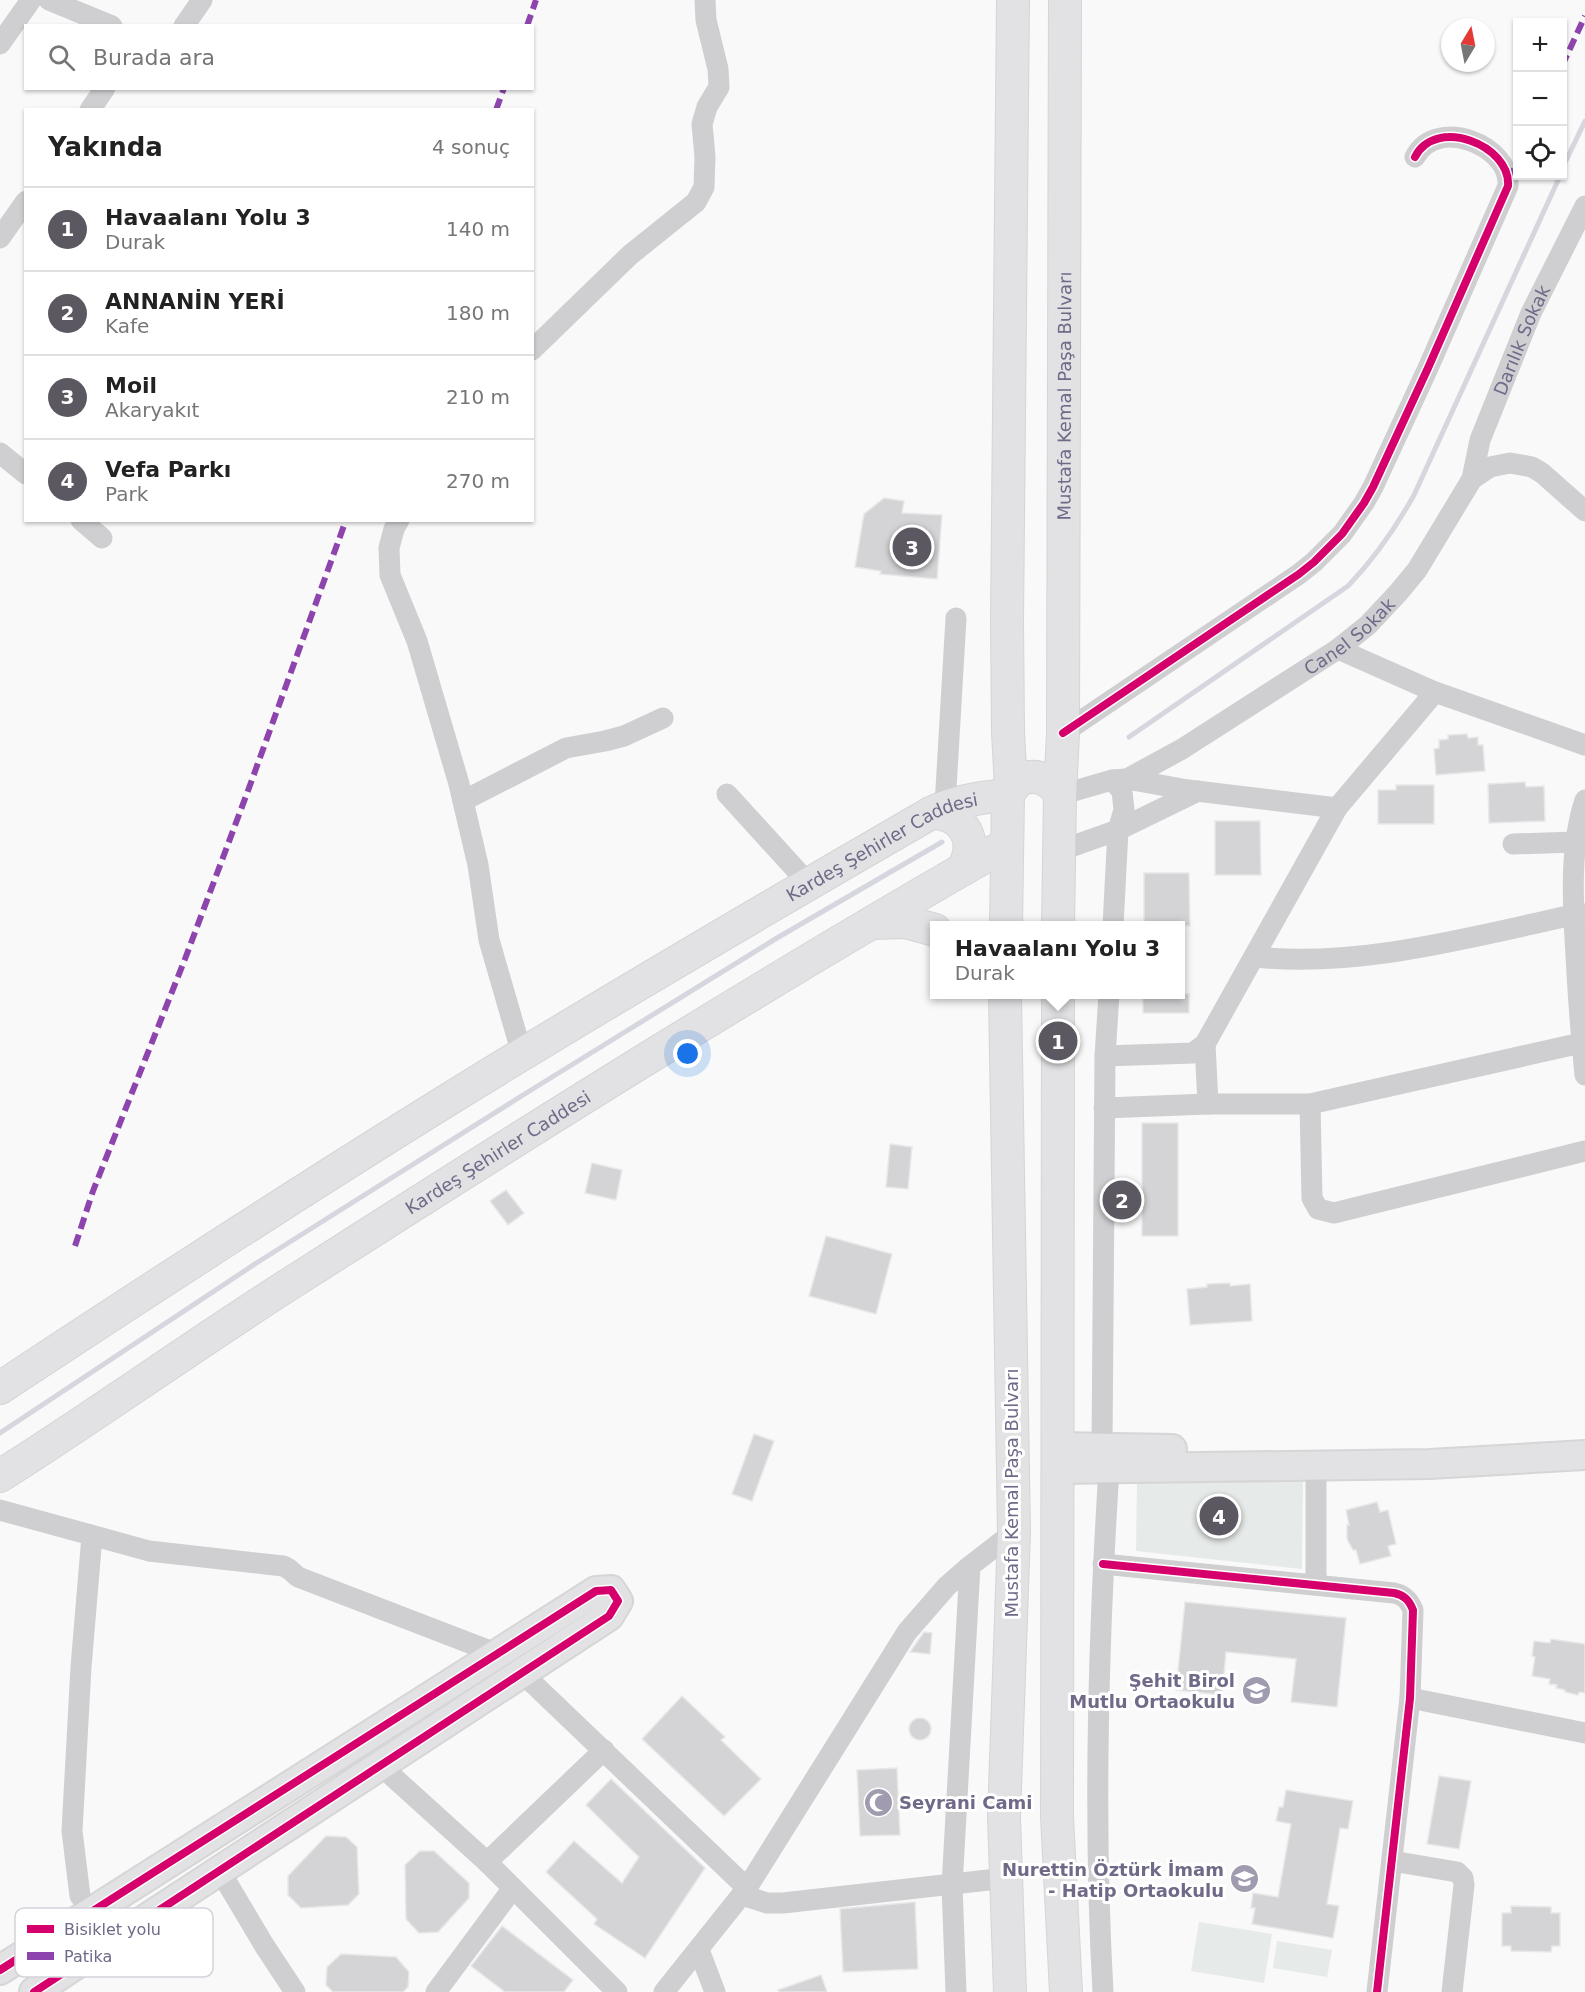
<!DOCTYPE html>
<html lang="tr">
<meta charset="utf-8">
<style>
:root{--surface:#fff;--page:#f6f6f6;--text:#222;--muted:#767676;--line:#e0e0e0;--accent:#5b5861}
body{margin:0;font-family:"DejaVu Sans",sans-serif;background:var(--page);color:var(--text)}
.controls{position:absolute;right:18px;top:18px;display:grid;overflow:hidden;border-radius:0px;box-shadow:0 2px 4px #0004}
.controls button{width:54px;height:54px;display:grid;place-items:center;padding:0;border:0;border-bottom:2px solid var(--line);background:var(--surface);color:var(--text);font:30px sans-serif}
.compass{position:absolute;left:1441px;top:18px;width:54px;height:54px;border-radius:50%;background:var(--surface);box-shadow:0 2px 4px #0004;rotate:10deg}
.you{position:absolute;left:688px;top:1054px;width:21px;height:21px;margin:-15px;border:4px solid #fff;border-radius:50%;background:#1a73e8;box-shadow:0 0 0 9px #1a73e833}
.badge{display:grid;place-items:center;width:39px;height:39px;border-radius:50%;background:var(--accent);color:#fff;font-size:20px;font-weight:700}
.pin{position:absolute;translate:-50% -50%;border:3px solid #fff;box-shadow:0 2px 6px #0006}
.popup{position:absolute;left:930px;top:921px;width:255px;height:78px;box-sizing:border-box;display:grid;place-content:center;border-radius:0px;background:var(--surface);filter:drop-shadow(0 2px 4px #0005);font-size:20px;white-space:nowrap;color:var(--muted)}
.popup b{font-size:22px;color:var(--text)}
.popup::after{content:'';position:absolute;left:50%;top:100%;margin-left:-12px;border:12px solid transparent;border-top-color:var(--surface)}
.list{margin:0;padding:0;list-style:none}
h2{display:flex;justify-content:space-between;align-items:center;height:78px;margin:0;padding:0 24px;font-size:26px}
h2 small{font-size:20px;font-weight:400;color:var(--muted)}
.list li{display:grid;grid-template-columns:39px 1fr auto;gap:18px;align-items:center;box-sizing:border-box;height:84px;padding:0 24px;border-top:2px solid var(--line)}
.list b{display:block;font-size:22px;white-space:nowrap}
.list p{margin:0;font-size:20px;white-space:nowrap;color:var(--muted)}
.list em{font-size:20px;font-style:normal;color:var(--muted)}
.icon{flex:none;width:33px;height:33px;fill:none;stroke:currentColor;stroke-width:2;stroke-linecap:round;stroke-linejoin:round}
.map{position:relative;flex:none;width:1585px;height:1992px;overflow:hidden}
.search{position:absolute;background:var(--surface);box-shadow:0 2px 4px #0004;left:24px;top:24px;width:510px;height:66px;display:flex;align-items:center;gap:15px;box-sizing:border-box;padding:0 21px;border-radius:0px;color:var(--muted);font-size:22px}
.panel{position:absolute;background:var(--surface);box-shadow:0 2px 4px #0004;left:24px;top:108px;width:510px;height:414px;border-radius:0px}
.map>svg:first-child{display:block}
.green{fill:#e6eae8}
.lines{fill:none;stroke-linecap:round;stroke-linejoin:round}
.stream{stroke:#d6d6de;stroke-width:5}
.building{fill:#d4d4d6;stroke:#e8e8e8;stroke-width:1.5}
.secondary-casing{stroke:#d6d6d7;stroke-width:32}
.primary-casing{stroke:#d4d5d6;stroke-width:34}
.street{stroke:#cfced1;stroke-width:21}
.secondary{stroke:#e2e1e3;stroke-width:28}
.primary{stroke:#e2e1e3;stroke-width:32}
.quiet{stroke:#8e44ad;stroke-width:6;stroke-dasharray:12 6;stroke-linecap:butt}
.cycleway-casing{stroke:#fff;stroke-width:11}
.cycleway{stroke:#d6006c;stroke-width:8}
.labels{text-anchor:middle;dominant-baseline:central;stroke-width:6;stroke-linejoin:round;paint-order:stroke}
.street-label{font-size:18px;fill:#706988;stroke:#fff}
.poi-label{font-size:18px;font-weight:bold;fill:#706988;stroke:#fff;text-anchor:end}
.key{fill:#fff;stroke:#d4d2db;stroke-width:1.5}
.key-label{font-size:16px;fill:#706988}
</style>
<div class="map">
<svg width="1585" height="1992" viewBox="0 0 1585 1992">
<rect width="100%" height="100%" fill="#f8f9f8"/>
<g class="green">
<path d="M1137,1481H1303L1302,1569L1136,1551Z"/>
<path d="M1199,1922L1272,1934L1264,1983L1191,1971Z"/>
<path d="M1277,1941L1332,1950L1327,1977L1273,1968Z"/>
</g>
<g class="lines">
<g class="stream">
<path d="M1562,169L1585,121"/>
<path d="M1129,737L1348,586C1375,558 1395,529 1414,495L1560,176"/>
<path d="M0,1433L258,1262L523,1095L777,938L942,842"/>
</g>
</g>
<g class="building">
<path d="M884,498L904,501L902,513L942,515L937,579L880,574L881,571L855,567L864,514Z"/>
<path d="M1467,734L1468,738L1478,737V745H1483L1485,771L1436,775L1434,749L1439,748V740L1448,739V735Z"/>
<path d="M1525,782L1526,787L1544,786L1545,821L1489,823L1488,784Z"/>
<path d="M1396,785H1434V824H1378V790H1396Z"/>
<path d="M1215,821H1260L1261,875H1215Z"/>
<path d="M1144,873H1189L1190,926H1144Z"/>
<rect x="1143" y="994" width="46" height="19"/>
<rect x="1142" y="1123" width="36" height="113"/>
<path d="M890,1144L912,1147L908,1189L886,1187Z"/>
<path d="M592,1163L622,1170L616,1200L585,1193Z"/>
<path d="M506,1190L524,1213L508,1225L490,1201Z"/>
<path d="M826,1236L892,1254L876,1314L809,1296Z"/>
<path d="M1230,1283V1286L1250,1284L1252,1321L1190,1325L1187,1289L1207,1287V1284Z"/>
<path d="M754,1434L774,1441L752,1501L732,1494Z"/>
<path d="M1377,1502L1380,1512L1388,1510L1396,1544L1388,1546L1391,1556L1360,1564L1356,1550H1353L1347,1539V1525H1349L1346,1510Z"/>
<path d="M1185,1602L1346,1618L1337,1707L1291,1702L1296,1659L1226,1652L1222,1695L1176,1690Z"/>
<path d="M924,1632L932,1633L930,1654L910,1652Z"/>
<path d="M1551,1639L1585,1644V1693L1579,1692L1578,1695L1565,1692V1690L1556,1688L1557,1685L1549,1684L1550,1679L1532,1676L1535,1657L1532,1656L1534,1641L1550,1643Z"/>
<path d="M682,1696L725,1737L721,1740L761,1779L724,1816L642,1739Z"/>
<circle cx="920" cy="1729" r="11"/>
<path d="M897,1768L900,1835L860,1836L857,1770Z"/>
<path d="M1439,1776L1471,1781L1459,1849L1427,1844Z"/>
<path d="M611,1779L705,1868L645,1958L594,1924L597,1919L546,1872L574,1841L622,1883L639,1857L586,1805Z"/>
<path d="M1286,1790L1353,1801L1348,1829L1340,1828L1327,1904L1339,1906L1333,1938L1252,1924L1255,1908H1251L1253,1893L1278,1897L1291,1824L1276,1821L1279,1807H1283Z"/>
<path d="M326,1836L346,1837L357,1847L359,1894L348,1905L301,1908L288,1895V1876Z"/>
<path d="M420,1851H434L469,1883V1898L438,1932L419,1933L406,1919L405,1865Z"/>
<path d="M915,1902L918,1969L843,1972L840,1909Z"/>
<path d="M1511,1906L1551,1907V1913H1560V1946H1552L1551,1952L1511,1951V1946H1502V1913H1511Z"/>
<path d="M502,1926L573,1980L564,1992H505L471,1966Z"/>
<path d="M341,1954L396,1957L409,1972L408,1987L403,1992H333L326,1985L327,1967Z"/>
<path d="M821,1975L827,1992H779L778,1990Z"/>
</g>
<g class="lines">
<defs>
<g id="secondary">
<path d="M1059,1447L1172,1449"/>
<path d="M1058,1469L1430,1464L1585,1455"/>
<path d="M0,1970L596,1591L611,1590L618,1601L609,1616L34,1992"/>
</g>
<g id="primary">
<path d="M1011,788L1008,732L1007,622L1013,0"/>
<path d="M931,813C964,813 980,842 962,870"/>
<path d="M873,923L906,922L935,930"/>
<path d="M1006,926L1008,795C1021,769 1044,773 1060,793"/>
<path id="s3" d="M1058,926L1060,795L1063,733L1065,0"/>
<path d="M1005,994L1014,1532L1004,1817L1010,1992"/>
<path d="M1058,994L1057,1817L1066,1992"/>
<path id="s4" d="M0,1388C156,1285 313,1183 472,1085C623,992 777,902 931,813C955,801 981,797 1008,795"/>
<path id="s5" d="M0,1476C101,1412 198,1342 299,1278C532,1129 767,981 1007,844"/>
</g>
</defs>
<use href="#secondary" class="secondary-casing"/>
<use href="#primary" class="primary-casing"/>
<g class="street">
<path d="M49,0L112,26"/>
<path d="M184,26L202,0"/>
<path d="M0,44L31,0"/>
<path d="M90,110L105,88"/>
<path d="M0,238L26,201"/>
<path d="M532,350L630,255L696,202L704,187L705,157L702,124L707,107L719,87L718,69L706,20L705,0"/>
<path d="M0,453L26,474"/>
<path id="s1" d="M1472,479L1480,440L1531,313L1585,206"/>
<path d="M81,520L102,538"/>
<path d="M399,520L394,529L389,548L390,575L417,641L459,784L478,865L489,940L522,1054"/>
<path d="M1338,649L1435,692L1585,745"/>
<path d="M1063,733L1299,574L1314,562L1342,534L1364,503L1373,487L1428,368L1508,186C1511,145 1436,116 1415,157"/>
<path d="M1127,779L1188,790L1337,808L1435,692"/>
<path d="M1112,780L1122,791L1124,810L1118,830L1113,926"/>
<path d="M727,794L809,884"/>
<path id="s2" d="M1060,795L1112,780L1127,779L1182,749L1338,649L1368,625L1398,593L1417,570L1472,479L1490,467L1510,463L1532,467L1542,473L1585,511"/>
<path d="M1585,800C1569,849 1573,904 1576,956C1578,995 1581,1035 1585,1075"/>
<path d="M463,801L566,748L605,741L624,736L663,718"/>
<path d="M945,806L956,618"/>
<path d="M1513,844L1576,842"/>
<path d="M1059,851L1118,830L1198,791"/>
<path d="M1254,957C1359,968 1471,937 1573,915L1585,914"/>
<path d="M1205,1044L1208,1104H1310L1581,1043"/>
<path d="M1105,1056L1193,1053L1205,1044L1337,808"/>
<path d="M1310,1104L1312,1198L1318,1209L1334,1213L1585,1151"/>
<path d="M1104,1108L1208,1104"/>
<path d="M1102,1448L1105,1056L1109,994"/>
<path d="M0,1510L149,1551L283,1566L289,1569L298,1577L498,1654"/>
<path d="M1103,1564L1394,1593C1404,1595 1409,1600 1413,1610L1410,1698L1377,1992"/>
<path d="M1316,1585V1466"/>
<path d="M522,1673L747,1888"/>
<path d="M1410,1698L1585,1733"/>
<path d="M381,1766L487,1862L617,1992"/>
<path d="M1392,1861L1457,1872L1463,1878L1464,1885L1452,1992"/>
<path d="M487,1862L604,1750"/>
<path d="M220,1871L264,1945L295,1992"/>
<path d="M742,1895L767,1903H783L1006,1878"/>
<path d="M80,1896L72,1831L81,1667L92,1536"/>
<path d="M699,1950L715,1992"/>
<path d="M436,1992L513,1888"/>
<path d="M664,1992L747,1888L907,1632L947,1586L970,1566L1014,1532"/>
<path d="M956,1992L952,1886L970,1566"/>
<path d="M1103,1992C1093,1818 1098,1643 1109,1469"/>
</g>
<use href="#secondary" class="secondary"/>
<use href="#primary" class="primary"/>
<g class="quiet">
<path d="M527,26L536,0"/>
<path d="M1562,66L1585,16"/>
<path d="M496,110L504,88"/>
<path d="M1509,180L1518,161"/>
<path d="M75,1246L93,1191L185,959L249,788L346,520"/>
</g>
<defs>
<g id="cycleway">
<path d="M1063,733L1299,574L1314,562L1342,534L1364,503L1373,487L1428,368L1508,186C1511,145 1436,116 1415,157"/>
<path d="M1103,1564L1394,1593C1404,1595 1409,1600 1413,1610L1410,1698L1377,1992"/>
<path d="M0,1970L596,1591L611,1590L618,1601L609,1616L34,1992"/>
</g>
</defs>
<use href="#cycleway" class="cycleway-casing"/>
<use href="#cycleway" class="cycleway"/>
</g>
<defs>
<symbol id="school-disc" viewBox="-11 -11 22 22"><circle r="9.5" fill="#a09baf" stroke="#fff"/><path d="M0-5L7-2L0 1L-7-2ZM-4 1L0 2.5L4 1V4Q0 6-4 4Z" fill="#fff"/></symbol>
<symbol id="mosque-disc" viewBox="-11 -11 22 22"><circle r="9.5" fill="#a09baf" stroke="#fff"/><path d="M3.5-4.9A6 6 0 1 0 3.5 4.9A5 5 0 1 1 3.5-4.9Z" fill="#fff"/></symbol>
</defs>
<g fill-rule="evenodd">
<use href="#school-disc" x="1240" y="1674" width="33" height="33"/>
<use href="#mosque-disc" x="862" y="1786" width="33" height="33"/>
<use href="#school-disc" x="1228" y="1862" width="33" height="33"/>
</g>
<g class="labels">
<g class="street-label">
<text stroke="none"><textPath href="#s1" startOffset="148">Darılık Sokak</textPath></text>
<text stroke="none"><textPath href="#s3" startOffset="530">Mustafa Kemal Paşa Bulvarı</textPath></text>
<text stroke="none"><textPath href="#s2" startOffset="334">Canel Sokak</textPath></text>
<text stroke="none"><textPath href="#s4" startOffset="1036">Kardeş Şehirler Caddesi</textPath></text>
<text stroke="none"><textPath href="#s5" startOffset="594">Kardeş Şehirler Caddesi</textPath></text>
<text transform="translate(1011 1493) rotate(-90)">Mustafa Kemal Paşa Bulvarı</text>
</g>
<g class="poi-label">
<text x="1235" y="1680">Şehit Birol<tspan x="1235" dy="21">Mutlu Ortaokulu</tspan></text>
<text x="899" y="1802" text-anchor="start">Seyrani Cami</text>
<text x="1224" y="1869">Nurettin Öztürk İmam<tspan x="1224" dy="21">- Hatip Ortaokulu</tspan></text>
</g>
</g>
<rect x="15" y="1908" width="198" height="69" rx="9" class="key"/>
<rect x="27" y="1925" width="27" height="8" fill="#d6006c"/>
<rect x="27" y="1952" width="27" height="8" fill="#8e44ad"/>
<g class="key-label">
<text x="64" y="1935">Bisiklet yolu</text>
<text x="64" y="1962">Patika</text>
</g>
</svg>
<div class="controls">
<button>+</button>
<button>−</button>
<button><svg class="icon" aria-label="locate" viewBox="0 0 24 24"><circle cx="12" cy="12" r="6"/><path d="M12 2v4M12 18v4M2 12h4M18 12h4"/></svg></button>
</div>
<svg class="compass" viewBox="-18 -18 36 36"><path d="M0-13l5 13h-10z" fill="#e53935"/><path d="M0 13l5-13h-10z" fill="#767676"/></svg>
<div class="you"></div>
<div class="pin badge" style="left:1058px;top:1041px">1</div>
<div class="popup"><b>Havaalanı Yolu 3</b>Durak</div>
<div class="pin badge" style="left:1122px;top:1200px">2</div>
<div class="pin badge" style="left:912px;top:547px">3</div>
<div class="pin badge" style="left:1219px;top:1516px">4</div>
<div class="search"><svg class="icon" aria-label="search" viewBox="0 0 24 24"><circle cx="10" cy="10" r="6"/><path d="M15 15l6 6"/></svg>Burada ara</div>
<section class="panel">
<h2>Yakında<small>4 sonuç</small></h2>
<ul class="list">
<li><span class="badge">1</span><div><b>Havaalanı Yolu 3</b><p>Durak</p></div><em>140 m</em></li>
<li><span class="badge">2</span><div><b>ANNANİN YERİ</b><p>Kafe</p></div><em>180 m</em></li>
<li><span class="badge">3</span><div><b>Moil</b><p>Akaryakıt</p></div><em>210 m</em></li>
<li><span class="badge">4</span><div><b>Vefa Parkı</b><p>Park</p></div><em>270 m</em></li>
</ul>
</section>
</div>
